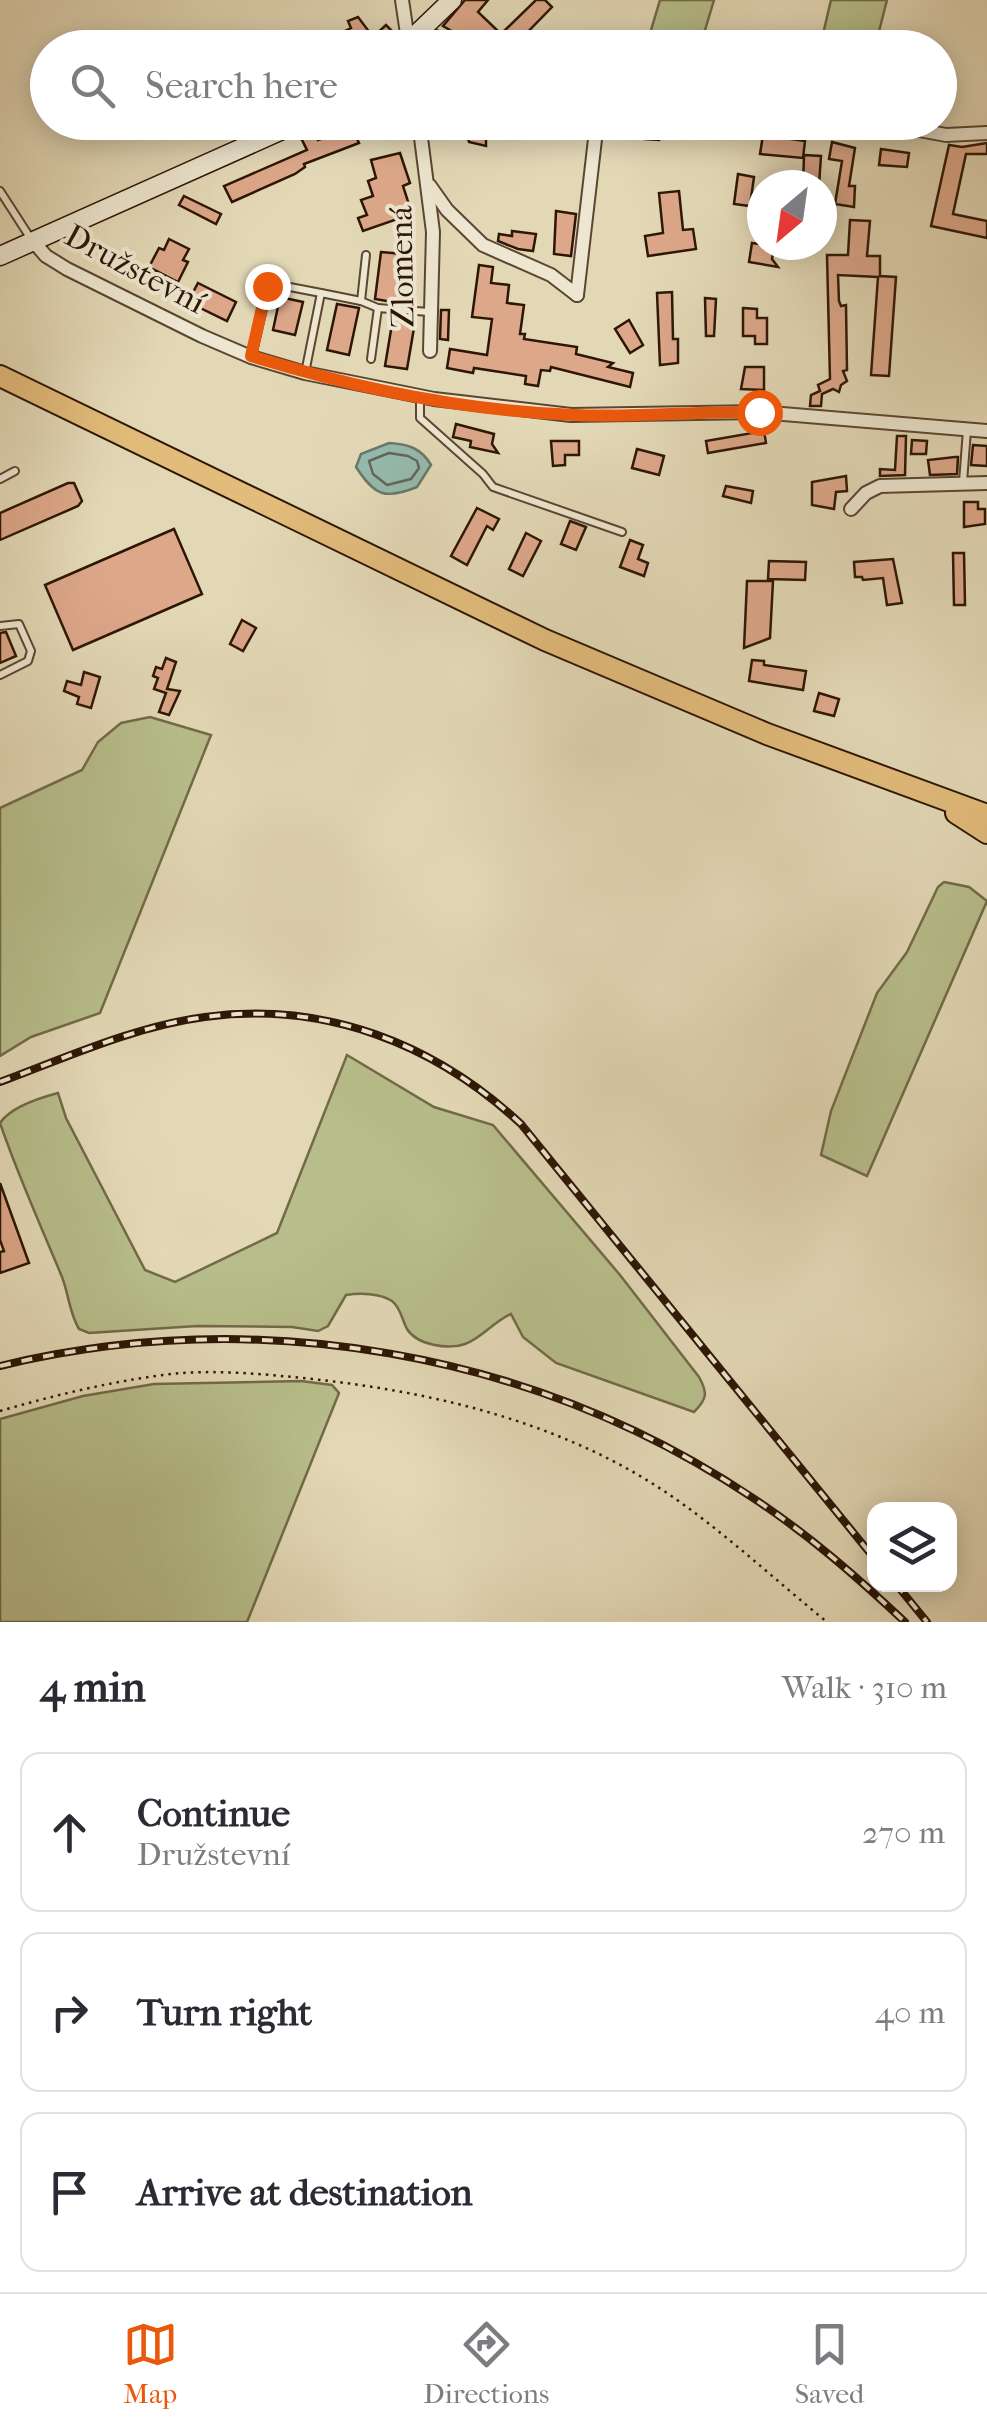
<!DOCTYPE html>
<meta charset="utf-8">
<style>
:root{--surface:#fff;--page:#f7f7f7;--text:#2b2b33;--muted:#7c7c81;--line:#e1e1e2;--accent:#ea580c}
body{margin:0;font-family:"IM FELL French Canon",serif;background:var(--page);color:var(--text)}
.controls{position:absolute;right:30px;bottom:30px;display:grid;overflow:hidden;border-radius:20px;box-shadow:0 5px 25px #0003}
.controls button{width:90px;height:90px;display:grid;place-items:center;padding:0;border:0;border-bottom:2px solid var(--line);background:var(--surface);color:var(--text);font:50px sans-serif}
.compass{position:absolute;left:747px;top:170px;width:90px;height:90px;border-radius:50%;background:var(--surface);box-shadow:0 5px 25px #0003;rotate:209deg}
.stop{position:absolute;width:30px;height:30px;margin:-22px;border:8px solid #ea580c;border-radius:50%;background:#fff}
.stop.end{background:#ea580c;border-color:#fff;box-shadow:0 2px 10px #0008}
.list{margin:0;padding:0;list-style:none}
h2{display:flex;justify-content:space-between;align-items:center;height:130px;margin:0;padding:0 40px;font-size:42px}
h2 small{font-size:32px;font-weight:400;color:var(--muted)}
.list li{display:grid;grid-template-columns:65px 1fr auto;gap:30px;align-items:center;box-sizing:border-box;height:160px;margin:0 20px 20px;padding:0 20px;border:2px solid var(--line);border-radius:20px}
.list b{display:block;font-size:38px;white-space:nowrap}
.list p{margin:0;font-size:32px;white-space:nowrap;color:var(--muted)}
.list em{font-size:32px;font-style:normal;color:var(--muted)}
.icon{flex:none;width:55px;height:55px;fill:none;stroke:currentColor;stroke-width:2;stroke-linecap:round;stroke-linejoin:round}
.map{position:relative;flex:none;width:987px;height:1622px;overflow:hidden}
.search{position:absolute;background:var(--surface);box-shadow:0 5px 25px #0003;left:30px;right:30px;top:30px;height:110px;display:flex;align-items:center;gap:25px;box-sizing:border-box;padding:0 35px;border-radius:55px;color:var(--muted);font-size:38px}
.sheet{height:670px;background:var(--surface)}
nav{display:flex;justify-content:space-around;align-items:center;box-sizing:border-box;height:140px;border-top:2px solid var(--line);background:var(--surface);font-size:28px;color:var(--muted)}
nav a{display:grid;justify-items:center;gap:5px}
nav .on{color:var(--accent)}
.map>svg:first-child{display:block}
.green{fill:#b7be8b;stroke:#726a48;stroke-width:2.5}
.water{fill:#95baae;stroke:#6b786a;stroke-width:2.5}
.lines{fill:none;stroke-linecap:round;stroke-linejoin:round}
.shore{stroke:#61685a;stroke-width:2.5}
.building{fill:#dda88a;stroke:#2d1605;stroke-width:2.5}
.lane-casing{stroke:#5a4631;stroke-width:10}
.street-casing{stroke:#5a4631;stroke-width:16}
.secondary-casing{stroke:#2d1605;stroke-width:21}
.primary-casing{stroke:#2d1605;stroke-width:24}
.path{stroke:#2d1605;stroke-width:2.5;stroke-dasharray:2.5 5;stroke-linecap:butt}
.lane{stroke:#ede6d0;stroke-width:6}
.street{stroke:#ede6d0;stroke-width:12}
.secondary{stroke:#ede6d0;stroke-width:18}
.primary{stroke:#e2bc7b;stroke-width:20}
.rail-casing{stroke:#2d1605;stroke-width:8}
.rail{stroke:#ede6d0;stroke-width:4;stroke-dasharray:11;stroke-linecap:butt}
.route{stroke:#ea580c;stroke-width:12}
.labels{text-anchor:middle;dominant-baseline:central;stroke-width:8;stroke-linejoin:round;paint-order:stroke}
.street-label{font-size:32px;fill:#2d1605;stroke:#ede6d0}
</style>
<div class="map">
<svg width="987" height="1622" viewBox="0 0 987 1622">
<rect width="100%" height="100%" fill="#e3d8b6"/>
<filter id="stains"><feTurbulence type="fractalNoise" baseFrequency=".002" numOctaves="4"/><feColorMatrix values="0 0 0 0 .2 0 0 0 0 .09 0 0 0 0 .02 0 0 0 .5 -.17"/></filter>
<radialGradient id="worn" r=".72"><stop offset=".6" stop-color="#630" stop-opacity="0"/><stop offset="1" stop-color="#630" stop-opacity=".3"/></radialGradient>
<g class="green">
<path d="M660,0H714L700,47H646Z"/>
<path d="M831,0H887L875,47H820Z"/>
<path d="M150,717L211,735L100,1013L31,1037L0,1056V808L82,770L98,742L121,723Z"/>
<path d="M944,882L969,887L987,901L867,1176L821,1155L831,1111L877,993L907,952L938,887Z"/>
<path d="M347,1055L434,1107L493,1125L620,1275L699,1377C708,1393 707,1399 694,1412L556,1363L523,1337L511,1314C493,1322 482,1338 465,1344C448,1350 417,1345 407,1329C402,1320 401,1308 392,1301C380,1293 360,1293 346,1295L328,1326L318,1331L292,1327L197,1326L89,1333L79,1329C69,1312 69,1295 62,1277C41,1226 18,1176 0,1123C10,1108 39,1098 58,1093L66,1118L145,1270L175,1282L277,1233Z"/>
<path d="M301,1381L332,1385L339,1393L247,1622H0V1419L83,1396L154,1384Z"/>
</g>
<path class="water" d="M389,443C408,444 421,448 431,465L417,487C385,500 375,496 356,467L361,454Z"/>
<g class="lines">
<path class="shore" d="M389,453L408,456L417,461L419,468L411,479L387,485L373,474L369,461Z"/>
</g>
<g class="building">
<path d="M465,0H488L478,12L501,34L536,0H545L552,7L512,48H493L475,32L467,40L443,26Z"/>
<path d="M358,17L373,37L386,25L395,34L383,48H354L345,31L351,28L348,21Z"/>
<path d="M300,34L308,48H268L292,37Z"/>
<path d="M384,122H403L404,132L385,134Z"/>
<path d="M472,122H486V146L469,142L466,127L472,128Z"/>
<path d="M646,122H661L659,140L645,139Z"/>
<path d="M346,131L348,135L354,132L359,143L304,164L305,167L295,174L232,202L224,186L307,150L301,138L315,133L318,140Z"/>
<path d="M763,135L805,141L803,158L760,154Z"/>
<path d="M832,142L855,148L849,186H855L854,207L835,204L842,161L829,159Z"/>
<path d="M987,143V154H966L953,214L987,221V238L931,226L949,145L962,147Z"/>
<path d="M881,149L909,153L907,167L879,165Z"/>
<path d="M400,153L410,183L403,186L412,214L363,231L358,218L367,215L361,200L373,196L368,181L376,178L371,160Z"/>
<path d="M804,155L821,156L819,185H803Z"/>
<path d="M738,174L754,177L750,206L734,204Z"/>
<path d="M679,191L683,230L693,229L696,249L648,256L645,236L663,233L659,193Z"/>
<path d="M184,196L221,214L216,224L179,205Z"/>
<path d="M556,211L576,214L571,256L554,254Z"/>
<path d="M850,220L870,221L867,256H880V276L896,277L889,376L871,375L878,277L838,275L839,301L841,306L846,305L847,370L843,371L847,381L841,385L839,392L833,389L822,394L821,406H810L811,395L820,391L818,385L830,379L827,255H848Z"/>
<path d="M512,231L536,234L533,251L518,249L498,241L499,234L512,236Z"/>
<path d="M169,239L189,249L183,260L188,262L178,282L149,267L159,248L164,250Z"/>
<path d="M752,243L774,246L772,259L778,267L749,262Z"/>
<path d="M381,252L403,254L398,303L375,299Z"/>
<path d="M479,265L493,267L491,283L509,285L507,303L524,305L520,334H525L524,339L577,347L576,354L613,363L608,367L633,373L630,387L551,367L550,371L541,370L538,386L525,384L526,376L474,368L473,373L447,368L450,349L487,355L492,319L472,317Z"/>
<path d="M198,283L236,302L227,321L188,302Z"/>
<path d="M672,292L673,339H678V363L660,365L657,293Z"/>
<path d="M280,297L303,302L295,335L273,330Z"/>
<path d="M705,298L716,299L714,336H706Z"/>
<path d="M337,304L359,308L349,355L327,350Z"/>
<path d="M743,308L757,309V318H767V344H755V336H743Z"/>
<path d="M441,310H449L448,340L440,339Z"/>
<path d="M393,318L415,322L407,369L385,366Z"/>
<path d="M629,320L643,345L630,353L615,329Z"/>
<path d="M745,367H764V390L741,389Z"/>
<path d="M456,424L494,434L492,444L498,453L470,447L471,441L453,437Z"/>
<path d="M764,431L766,443L708,453L706,441Z"/>
<path d="M897,436H906L905,475L880,476V469L895,470Z"/>
<path d="M912,440L927,441L926,454H911Z"/>
<path d="M551,441H579V455H565V465L553,466Z"/>
<path d="M973,445L987,446V466L971,465Z"/>
<path d="M637,449L664,456L659,475L632,468Z"/>
<path d="M955,457H958L957,474L930,475L928,460Z"/>
<path d="M846,476L847,491L836,492L834,509L812,505V482Z"/>
<path d="M68,483H74L82,501L78,506L0,540V513Z"/>
<path d="M726,486L753,491L751,503L723,496Z"/>
<path d="M964,502H978V509H985V524L964,527Z"/>
<path d="M477,508L499,519L493,530L487,526L467,565L451,556Z"/>
<path d="M570,521L586,527L576,550L561,544Z"/>
<path d="M174,529L202,594L73,650L45,585Z"/>
<path d="M526,533L541,541L523,576L509,569Z"/>
<path d="M630,540L643,545L638,559L648,563L644,576L620,567Z"/>
<path d="M953,553H964L965,605H954Z"/>
<path d="M893,559L902,603L887,605L883,578L863,580L862,577H855L854,562Z"/>
<path d="M769,561L806,562L805,580L768,579Z"/>
<path d="M747,581H773L770,638L744,648Z"/>
<path d="M242,620L256,628L243,651L230,644Z"/>
<path d="M6,632L16,656L0,663V633Z"/>
<path d="M166,658L176,662L167,689L180,691L169,715L159,712L166,693L154,689L158,678L153,676L156,667L162,669Z"/>
<path d="M752,660L764,661V665L806,671L803,690L749,681Z"/>
<path d="M84,672L100,677L91,708L77,704L79,697L64,691L67,681L81,685Z"/>
<path d="M819,693L839,699L834,716L814,711Z"/>
<path d="M0,1183L29,1263L0,1273V1252L4,1251L0,1240Z"/>
</g>
<g class="lines">
<defs>
<g id="lane">
<path d="M0,191L31,239"/>
<path d="M361,301L366,255"/>
<path d="M252,356L269,283L321,293"/>
<path d="M371,359L378,308L429,312"/>
<path d="M305,373L321,293L361,301L378,308"/>
<path d="M420,398V418L483,474L493,487L622,532"/>
<path d="M0,479L15,471"/>
<path d="M963,482L967,430"/>
<path d="M0,626L19,624L31,651L28,661L0,675"/>
</g>
<g id="street">
<path d="M402,0L409,47"/>
<path d="M421,31L462,48"/>
<path d="M419,122L433,232L430,351"/>
<path d="M876,122L946,135L987,133"/>
<path d="M430,186L447,210L483,245L551,275L577,295"/>
<path d="M32,240L46,256L67,269L202,336L251,357L305,373L434,399L571,415L759,412L987,431"/>
<path d="M577,295L597,122"/>
<path d="M851,509L866,493L880,486L987,483"/>
</g>
<g id="secondary">
<path d="M402,48L452,0"/>
<path d="M0,256L300,122"/>
</g>
<g id="primary">
<path d="M0,376L545,640L767,734L987,815"/>
<path d="M956,813L987,833"/>
</g>
</defs>
<use href="#lane" class="lane-casing"/>
<use href="#street" class="street-casing"/>
<use href="#secondary" class="secondary-casing"/>
<use href="#primary" class="primary-casing"/>
<path class="path" d="M0,1411C56,1395 112,1381 171,1374C210,1370 253,1373 292,1377C422,1389 557,1419 667,1493C723,1531 774,1579 827,1622"/>
<use href="#lane" class="lane"/>
<use href="#street" class="street"/>
<use href="#secondary" class="secondary"/>
<use href="#primary" class="primary"/>
<defs>
<g id="rail">
<path d="M0,1082C65,1058 135,1026 205,1017C324,1001 434,1043 521,1124L874,1558"/>
<path d="M0,1366C257,1304 533,1351 753,1498C808,1534 857,1577 905,1622"/>
<path d="M896,1584L927,1622"/>
</g>
</defs>
<use href="#rail" class="rail-casing"/>
<use href="#rail" class="rail"/>
</g>
<g class="lines">
<path class="route" d="M267,286L251,356C355,388 466,411 575,415C637,418 698,411 759,412"/>
</g>
<g class="labels">
<g class="street-label">
<text transform="translate(402 267) rotate(-91)">Zlomená</text>
<text transform="translate(135 269) rotate(28)">Družstevní</text>
</g>
</g>
<rect width="100%" height="100%" filter="url(#stains)"/>
<rect width="100%" height="100%" fill="url(#worn)"/>
</svg>
<div class="controls">
<button><svg class="icon" aria-label="layers" viewBox="0 0 24 24"><path d="M12 4l9 5-9 5-9-5zM3 14l9 5 9-5"/></svg></button>
</div>
<svg class="compass" viewBox="-18 -18 36 36"><path d="M0-13l5 13h-10z" fill="#e53935"/><path d="M0 13l5-13h-10z" fill="#7c7c81"/></svg>
<div class="stop" style="left:759px;top:412px"></div>
<div class="stop end" style="left:267px;top:286px"></div>
<div class="search"><svg class="icon" aria-label="search" viewBox="0 0 24 24"><circle cx="10" cy="10" r="6"/><path d="M15 15l6 6"/></svg>Search here</div>
</div>
<section class="sheet">
<h2>4 min<small>Walk · 310 m</small></h2>
<ul class="list">
<li><svg class="icon" aria-label="ahead" viewBox="0 0 24 24"><path d="M12 20V5M6 11l6-6 6 6"/></svg><div><b>Continue</b><p>Družstevní</p></div><em>270 m</em></li>
<li><svg class="icon" aria-label="right" viewBox="0 0 24 24"><path d="M7 20v-9h11M14 6l5 5-5 5"/></svg><div><b>Turn right</b></div><em>40 m</em></li>
<li><svg class="icon" aria-label="arrive" viewBox="0 0 24 24"><path d="M6 21V4h12l-3 4 3 4H6"/></svg><div><b>Arrive at destination</b></div></li>
</ul>
</section>
<nav>
<a class="on"><svg class="icon" aria-label="map" viewBox="0 0 24 24"><path d="M3 6l6-2 6 2 6-2v14l-6 2-6-2-6 2zM9 4v14M15 6v14"/></svg>Map</a>
<a><svg class="icon" aria-label="directions" viewBox="0 0 24 24"><path d="M12 3l9 9-9 9-9-9zM9 14v-3h6M13 9l2 2-2 2"/></svg>Directions</a>
<a><svg class="icon" aria-label="saved" viewBox="0 0 24 24"><path d="M7 4h10v16l-5-4-5 4z"/></svg>Saved</a>
</nav>
